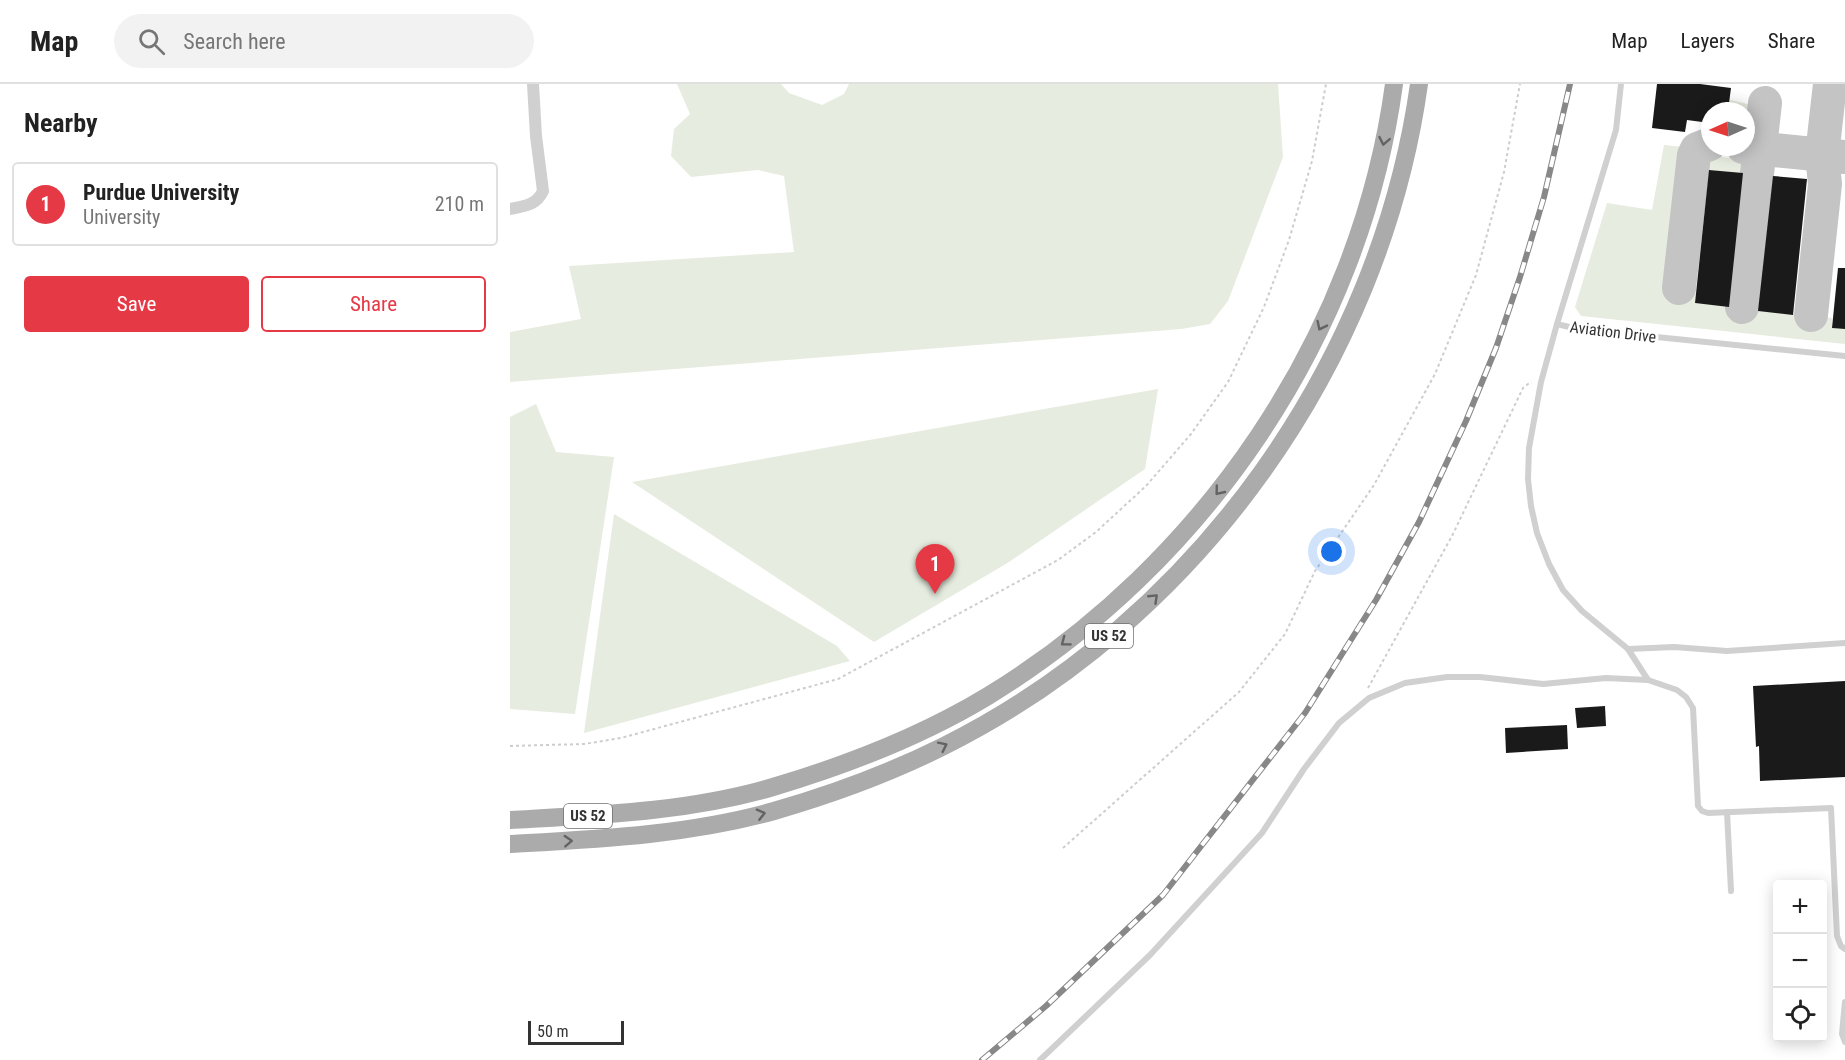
<!DOCTYPE html>
<meta charset="utf-8">
<style>
:root{--surface:#fff;--page:#f2f2f2;--text:#222;--muted:#767676;--line:#e0e0e0;--accent:#e63946}
body{margin:0;font-family:"Roboto Condensed",sans-serif;background:var(--page);color:var(--text)}
.controls{position:absolute;right:18px;bottom:18px;display:grid;overflow:hidden;border-radius:6px;box-shadow:0 3px 15px #0003}
.controls button{width:54px;height:54px;display:grid;place-items:center;padding:0;border:0;border-bottom:2px solid var(--line);background:var(--surface);color:var(--text);font:30px sans-serif}
.compass{position:absolute;left:1191px;top:18px;width:54px;height:54px;border-radius:50%;background:var(--surface);box-shadow:0 3px 15px #0003;rotate:267deg}
.scale{position:absolute;left:18px;bottom:15px;width:96px;box-sizing:border-box;padding-left:6px;border:3px solid #333;border-top:0;font-size:16px;line-height:21px;white-space:nowrap;color:#333;-webkit-text-stroke:4px #fff;paint-order:stroke}
.you{position:absolute;left:822px;top:468px;width:21px;height:21px;margin:-15px;border:4px solid #fff;border-radius:50%;background:#1a73e8;box-shadow:0 0 0 9px #1a73e833}
.badge{display:grid;place-items:center;width:39px;height:39px;border-radius:50%;background:var(--accent);color:#fff;font-size:20px;font-weight:700}
.pin{position:absolute;translate:-50% -50px;filter:drop-shadow(0 2px 3px #0008)}
.pin::after{content:'';position:absolute;top:32px;width:21px;height:18px;background:inherit;clip-path:polygon(0 0,100% 0,50% 100%)}
.list{margin:0;padding:0;list-style:none}
h2{display:flex;justify-content:space-between;align-items:center;height:78px;margin:0;padding:0 24px;font-size:26px}
h2 small{font-size:20px;font-weight:400;color:var(--muted)}
.list li{display:grid;grid-template-columns:39px 1fr auto;gap:18px;align-items:center;box-sizing:border-box;height:84px;margin:0 12px 12px;padding:0 12px;border:2px solid var(--line);border-radius:6px}
.list b{display:block;font-size:22px;white-space:nowrap}
.list p{margin:0;font-size:20px;white-space:nowrap;color:var(--muted)}
.list em{font-size:20px;font-style:normal;color:var(--muted)}
.actions{display:flex;gap:12px;padding:18px 24px}
.actions a{flex:1;padding:14px 0;border:2px solid var(--accent);border-radius:6px;text-align:center;font-size:21px;color:var(--accent)}
.actions .main{background:var(--accent);color:#fff}
.icon{flex:none;width:33px;height:33px;fill:none;stroke:currentColor;stroke-width:2;stroke-linecap:round;stroke-linejoin:round}
.map{position:relative;flex:none;width:1335px;height:976px;overflow:hidden}
header{display:flex;align-items:center;gap:36px;box-sizing:border-box;height:84px;padding:0 30px;background:var(--surface);border-bottom:2px solid var(--line)}
header strong{font-size:28px}
nav{display:flex;gap:33px;margin-inline-start:auto;font-size:21px}
.search{width:420px;height:54px;background:var(--page);display:flex;align-items:center;gap:15px;box-sizing:border-box;padding:0 21px;border-radius:33px;color:var(--muted);font-size:22px}
main{display:flex}
aside{flex:1;background:var(--surface)}
.map>svg:first-child{display:block}
.green{fill:#e6ecdf}
.lines{fill:none;stroke-linecap:round;stroke-linejoin:round}
.taxiway{stroke:#c4c4c4;stroke-width:34}
.building{fill:#1a1a1a}
.path{stroke:#cdcdcd;stroke-width:2;stroke-dasharray:3 3;stroke-linecap:butt}
.lane{stroke:#d0d0d0;stroke-width:6}
.street{stroke:#d0d0d0;stroke-width:12}
.primary{stroke:#ababab;stroke-width:18}
.rail-casing{stroke:#888;stroke-width:6}
.rail{stroke:#fff;stroke-width:4;stroke-dasharray:11;stroke-linecap:butt}
.oneway{stroke:#636363}
.labels{text-anchor:middle;dominant-baseline:central;stroke-width:6;stroke-linejoin:round;paint-order:stroke}
.shield{fill:#fff;stroke:#707070;stroke-width:1.5}
.shield-label{font-size:15px;font-weight:bold;fill:#333}
.street-label{font-size:16px;fill:#333;stroke:#fff}
</style>
<header>
<strong>Map</strong>
<div class="search"><svg class="icon" aria-label="search" viewBox="0 0 24 24"><circle cx="10" cy="10" r="6"/><path d="M15 15l6 6"/></svg>Search here</div>
<nav><a>Map</a><a>Layers</a><a>Share</a></nav>
</header>
<main>
<aside>
<h2>Nearby<small></small></h2>
<ul class="list">
<li><span class="badge">1</span><div><b>Purdue University</b><p>University</p></div><em>210 m</em></li>
</ul>
<div class="actions"><a class="main">Save</a><a>Share</a></div>
</aside>
<div class="map">
<svg width="1335" height="976" viewBox="0 0 1335 976">
<rect width="100%" height="100%" fill="#fff"/>
<g class="green">
<path d="M167,0H271L279,9L312,21L334,10L339,0H768L773,73L718,217L700,240L671,245L0,298V248L71,235L59,182L284,168L274,92L248,86L181,93L161,72L164,45L180,30Z"/>
<path d="M1220,16L1242,21C1248,33 1249,46 1236,55V27H1218Z"/>
<path d="M1154,61L1173,63L1176,70L1163,204L1186,206L1185,219L1322,234V244L1335,245V260L1071,232L1065,223L1097,119L1142,126Z"/>
<path d="M1205,72L1233,76L1239,88L1238,103L1231,104L1232,89L1199,86V88L1191,87L1189,84C1191,75 1197,74 1205,72Z"/>
<path d="M648,305L635,385L499,478L364,558L122,398Z"/>
<path d="M26,320L46,368L104,373L65,630L0,625V333Z"/>
<path d="M104,430L327,562L340,577L74,649Z"/>
</g>
<g class="lines">
<g class="taxiway">
<path d="M1233,63L1335,73"/>
<path d="M1169,204L1184,71L1187,65L1200,60"/>
<path d="M1232,223L1255,19"/>
<path d="M1301,231L1315,100L1312,71L1320,0"/>
</g>
</g>
<g class="building">
<path d="M1147,0H1190L1221,4L1218,27H1200V39L1177,36L1175,48L1142,44Z"/>
<path d="M1199,86L1233,89L1219,223L1185,219Z"/>
<path d="M1263,92L1297,95L1283,231L1248,227Z"/>
<path d="M1328,184H1335V245L1322,244Z"/>
<path d="M1335,597V693L1250,697L1249,662L1246,663L1243,602Z"/>
<path d="M1095,622L1096,642L1067,644L1065,624Z"/>
<path d="M1057,641L1058,665L996,669L995,644Z"/>
</g>
<g class="lines">
<g class="path">
<path d="M858,604L942,452L1013,304L1018,300L1022,299"/>
<path d="M0,662L74,660L111,654L328,595L548,476L586,448L636,402L681,350L718,298L754,223L779,156L802,77L816,0"/>
<path d="M553,764L729,608L775,550L805,487L864,401L925,290L966,191L994,88L1010,0"/>
</g>
<g class="lane">
<path d="M1111,0L1106,46L1047,240L1067,245L1335,272"/>
<path d="M1047,240L1031,298L1019,364L1018,395L1021,422L1027,449L1039,480L1053,506L1072,527L1118,565L1138,596L1167,606L1176,613L1183,624L1188,722L1192,727L1198,729L1321,724L1327,852L1331,862L1335,865"/>
<path d="M1118,565L1164,563L1217,567L1335,559"/>
<path d="M1217,728L1221,807"/>
<path d="M1335,918L1332,950L1335,958"/>
<path d="M530,976L640,871L752,749L794,685L829,639L859,614L895,599L937,593H970L1033,600L1096,594L1138,596"/>
</g>
<path class="street" d="M0,125C14,122 26,122 33,107L26,52L23,0"/>
<g class="primary">
<path d="M0,736C88,731 178,728 263,703C337,681 412,652 478,612C694,480 850,252 884,0"/>
<path d="M0,760C89,755 178,751 264,727C323,710 380,689 434,662C687,536 870,279 909,0"/>
</g>
<defs>
<path id="rail" d="M472,976L536,922L653,811L795,629L866,516L909,438L956,337L986,264L1010,193L1034,113L1060,0"/>
</defs>
<use href="#rail" class="rail-casing"/>
<use href="#rail" class="rail"/>
</g>
<defs><path id="oneway-chevron" d="M-2-3.5L2.5 0L-2 3.5" fill="none" stroke-width="1.6" stroke-linecap="round" stroke-linejoin="round" transform="scale(1.5)"/></defs>
<g class="oneway">
<use href="#oneway-chevron" transform="translate(874 57) rotate(101)"/>
<use href="#oneway-chevron" transform="translate(811 242) rotate(116)"/>
<use href="#oneway-chevron" transform="translate(709 407) rotate(129)"/>
<use href="#oneway-chevron" transform="translate(644 514) rotate(-44)"/>
<use href="#oneway-chevron" transform="translate(555 558) rotate(143)"/>
<use href="#oneway-chevron" transform="translate(433 662) rotate(-26)"/>
<use href="#oneway-chevron" transform="translate(251 730) rotate(-14)"/>
<use href="#oneway-chevron" transform="translate(58 757) rotate(-3)"/>
</g>
<g class="labels">
<g class="shield">
<rect x="575" y="540" width="48" height="24" rx="4.5"/>
<rect x="54" y="720" width="48" height="24" rx="4.5"/>
</g>
<g class="shield-label">
<text x="599" y="552">US 52</text>
<text x="78" y="732">US 52</text>
</g>
<g class="street-label">
<text transform="translate(1103 248) rotate(7)">Aviation Drive</text>
</g>
</g>
</svg>
<div class="controls">
<button>+</button>
<button>−</button>
<button><svg class="icon" aria-label="locate" viewBox="0 0 24 24"><circle cx="12" cy="12" r="6"/><path d="M12 2v4M12 18v4M2 12h4M18 12h4"/></svg></button>
</div>
<svg class="compass" viewBox="-18 -18 36 36"><path d="M0-13l5 13h-10z" fill="#e53935"/><path d="M0 13l5-13h-10z" fill="#767676"/></svg>
<div class="scale">50 m</div>
<div class="you"></div>
<div class="pin badge" style="left:425px;top:510px">1</div>
</div>
</main>
